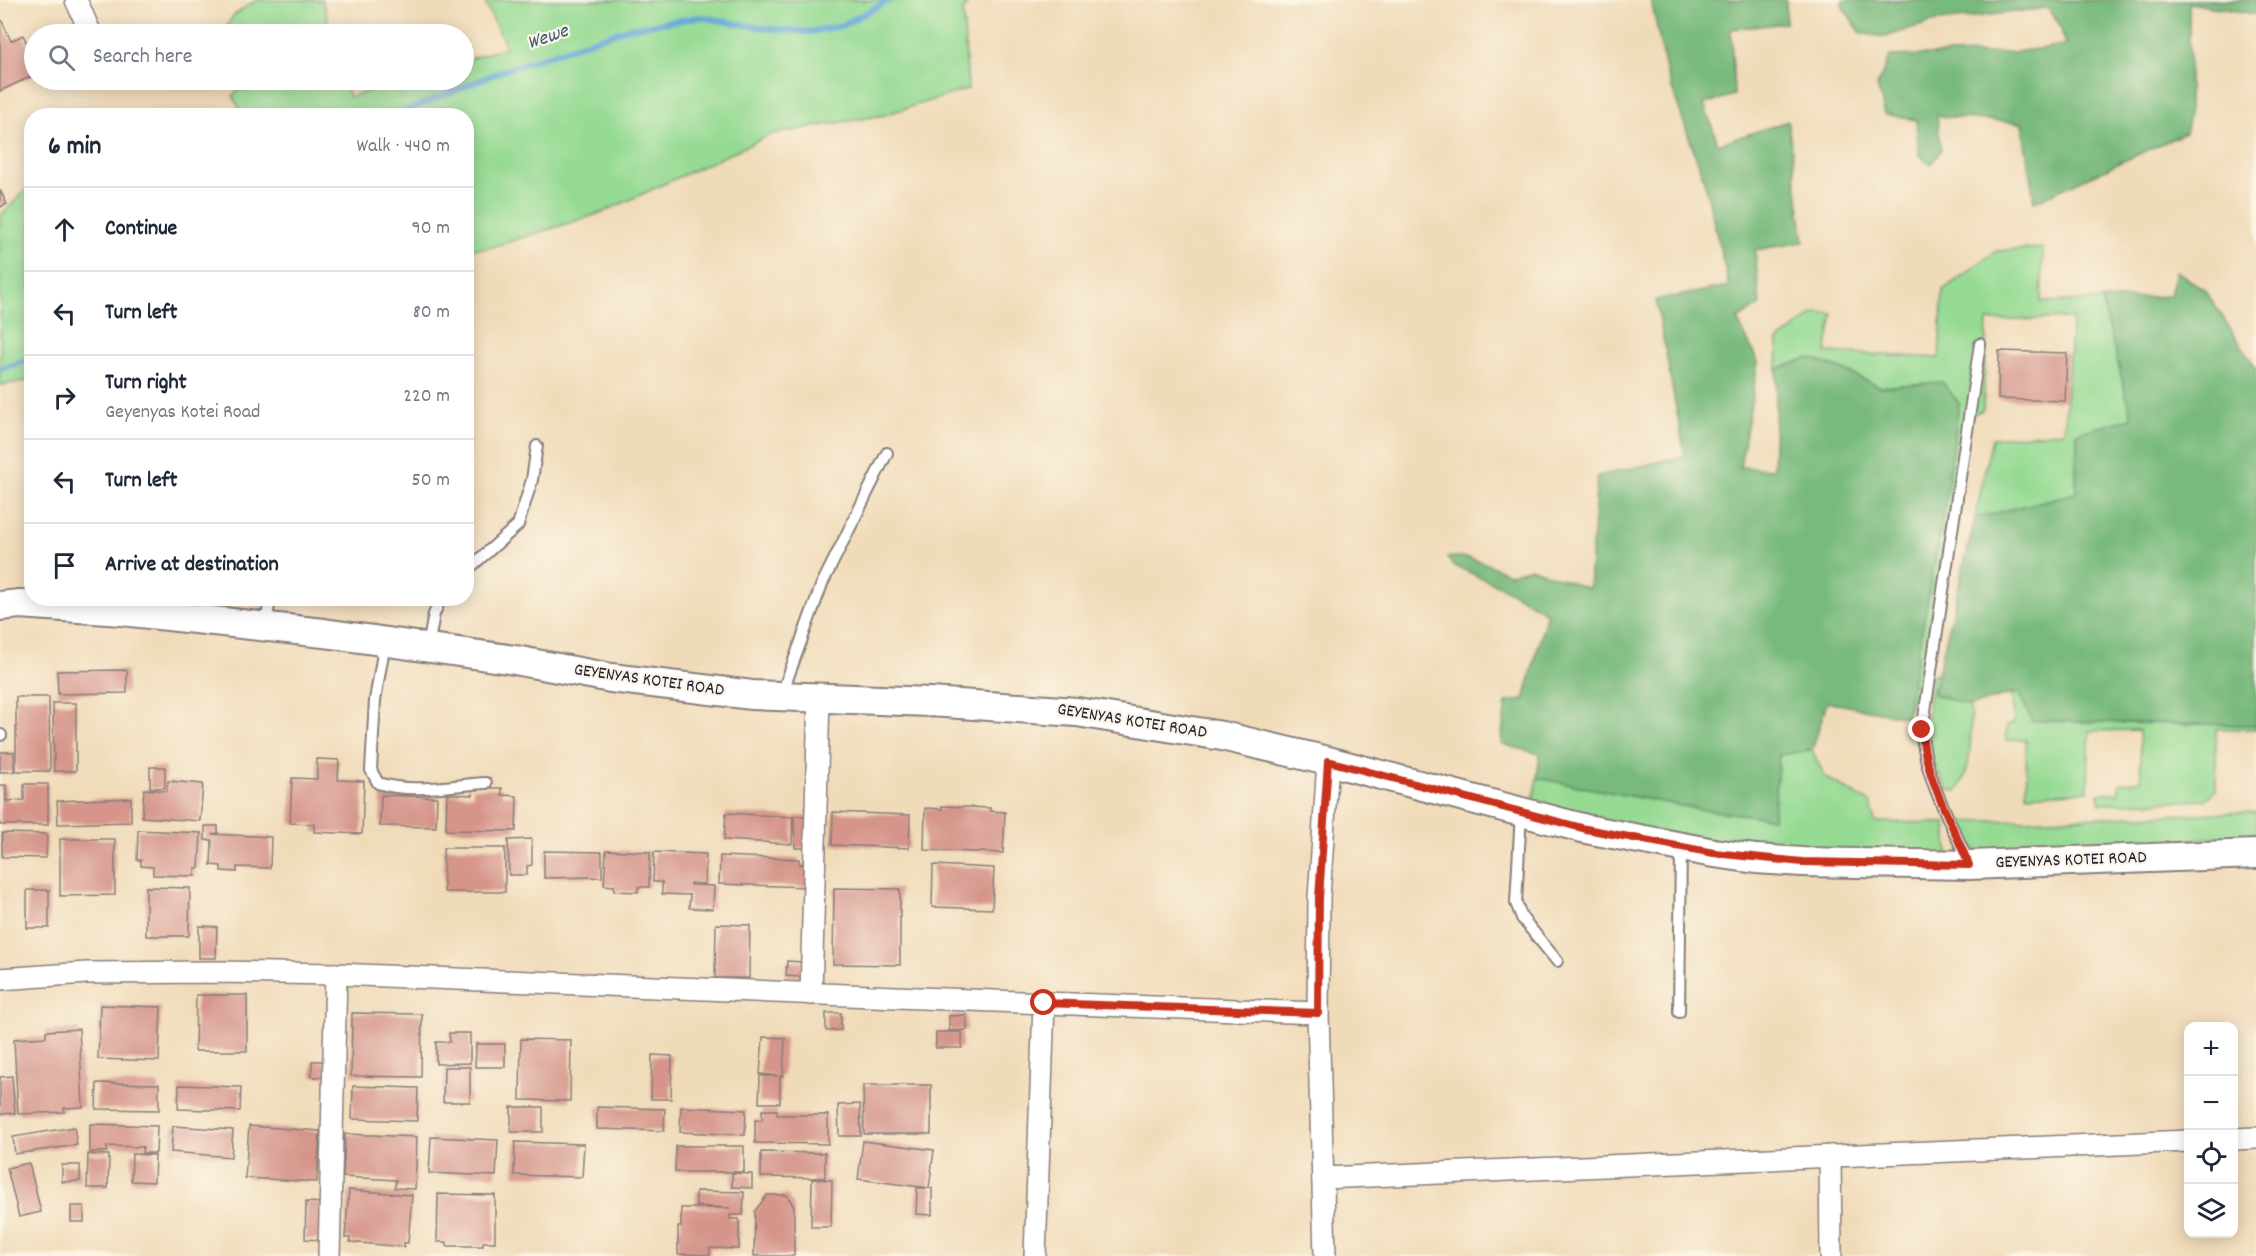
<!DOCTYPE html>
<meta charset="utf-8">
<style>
:root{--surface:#fff;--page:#f6f6f7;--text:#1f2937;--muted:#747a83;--line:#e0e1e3}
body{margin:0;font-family:Dekko,sans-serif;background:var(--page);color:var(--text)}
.controls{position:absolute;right:18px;bottom:18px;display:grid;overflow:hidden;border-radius:12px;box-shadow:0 3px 15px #0003}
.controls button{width:54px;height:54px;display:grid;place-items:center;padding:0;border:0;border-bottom:2px solid var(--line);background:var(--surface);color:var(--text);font:30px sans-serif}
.stop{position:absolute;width:18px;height:18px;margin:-14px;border:4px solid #c8321e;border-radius:50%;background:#fff}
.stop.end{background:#c8321e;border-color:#fff;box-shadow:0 2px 6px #0008}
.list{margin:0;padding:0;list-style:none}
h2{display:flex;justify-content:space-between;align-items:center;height:78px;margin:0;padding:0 24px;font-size:26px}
h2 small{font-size:20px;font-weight:400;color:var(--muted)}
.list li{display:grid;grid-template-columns:39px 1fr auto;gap:18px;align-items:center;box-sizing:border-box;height:84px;padding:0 24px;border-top:2px solid var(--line)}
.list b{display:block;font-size:22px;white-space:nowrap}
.list p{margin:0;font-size:20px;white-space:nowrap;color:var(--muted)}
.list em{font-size:20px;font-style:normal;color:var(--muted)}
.icon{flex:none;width:33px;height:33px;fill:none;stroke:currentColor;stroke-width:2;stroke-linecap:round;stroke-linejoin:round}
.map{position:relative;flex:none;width:2256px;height:1256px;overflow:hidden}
.search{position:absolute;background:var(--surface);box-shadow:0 3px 15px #0003;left:24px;top:24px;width:450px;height:66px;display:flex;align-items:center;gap:15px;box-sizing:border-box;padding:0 21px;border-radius:33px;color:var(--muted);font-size:22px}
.panel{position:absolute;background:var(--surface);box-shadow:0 3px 15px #0003;left:24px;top:108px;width:450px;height:498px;border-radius:24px}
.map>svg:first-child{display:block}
.green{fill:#95da93;stroke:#5c7e67;stroke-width:1.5}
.forest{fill:#78ba7d;stroke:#4d6e5c;stroke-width:1.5}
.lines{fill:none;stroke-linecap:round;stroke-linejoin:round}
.stream{stroke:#61a6d6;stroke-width:6}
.building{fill:#d6958b}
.lane-casing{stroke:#897e7a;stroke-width:14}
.street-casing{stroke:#897e7a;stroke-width:24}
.secondary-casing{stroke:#897e7a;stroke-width:32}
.lane{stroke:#fff;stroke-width:10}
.street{stroke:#fff;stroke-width:21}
.secondary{stroke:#fff;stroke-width:28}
.route{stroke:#c8321e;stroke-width:8}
.labels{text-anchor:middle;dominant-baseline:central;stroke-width:4.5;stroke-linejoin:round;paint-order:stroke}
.street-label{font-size:18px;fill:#22223b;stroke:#fcf5e5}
.water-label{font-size:20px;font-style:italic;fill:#3b5779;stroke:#fcf5e5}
</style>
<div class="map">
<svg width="2256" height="1256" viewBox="0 0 2256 1256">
<rect width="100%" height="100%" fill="#fcf5e5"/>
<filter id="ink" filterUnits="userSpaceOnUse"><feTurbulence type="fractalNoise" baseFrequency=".0167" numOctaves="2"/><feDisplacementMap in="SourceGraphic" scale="12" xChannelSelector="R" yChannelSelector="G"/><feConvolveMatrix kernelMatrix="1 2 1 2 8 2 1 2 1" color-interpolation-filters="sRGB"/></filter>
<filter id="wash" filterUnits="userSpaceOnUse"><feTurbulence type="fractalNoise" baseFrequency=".008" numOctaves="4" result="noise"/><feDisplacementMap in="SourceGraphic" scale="24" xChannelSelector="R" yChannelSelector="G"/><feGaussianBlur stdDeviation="1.35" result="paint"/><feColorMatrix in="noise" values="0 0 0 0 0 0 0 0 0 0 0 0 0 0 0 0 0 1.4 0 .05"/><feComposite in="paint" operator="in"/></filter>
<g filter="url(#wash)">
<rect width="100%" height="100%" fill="#f0dbb9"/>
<g class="green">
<path d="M256,0H322L332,34H222L233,16Z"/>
<path d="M484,0H969L963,12L968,89L884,115L772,134L601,213L489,248L467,249L466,116L243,115L233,96L241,86L237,80H344L349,97L403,80H464V61L506,47Z"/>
<path d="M31,185V380L0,385V216Z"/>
<path d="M2043,248L2041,302L2102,300L2132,418L2077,433L2076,493L1975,518L1992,438L2064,432L2072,318L1987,321L1983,410L1971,415L1918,685L1906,717L1945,506L1959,403L1942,382L1880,387L1839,368L1809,358L1777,369L1778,341L1815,313L1833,314L1826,352L1939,358L1943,290L1996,251Z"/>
<path d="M1939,672L1934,694L1970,706C1971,731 1973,770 1957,791L1948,790L1927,752L1925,732L1932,675Z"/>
<path d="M2018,692L2124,723L2256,725V729H2216V790L2205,800L2100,804L2099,793H2118L2120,784L2141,780L2139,730L2089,731L2088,791L2027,795L2026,740H2006L2007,725L2014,723L2012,694Z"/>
<path d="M1812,750L1825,777L1871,803L1875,822L1946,823L1948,856L1739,847L1532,807L1537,778L1703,810L1773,818L1779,755Z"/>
<path d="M2256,812V835L2007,852H1977L1966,839L1958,822Z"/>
</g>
<g class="forest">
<path d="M1651,0H1786V23L1731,29L1734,95L1704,104L1718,144L1788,121L1804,242L1755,250L1760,305L1737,319L1758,362L1740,467L1773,469L1777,369L1809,358L1839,368L1880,387L1942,382L1959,403L1945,506L1906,717L1827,702L1812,750L1779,755L1773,818L1703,810L1537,778L1540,754L1501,744L1506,702L1524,700L1547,613L1504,588L1453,565L1447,558C1469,553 1490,566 1510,574L1531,568L1589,589L1597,476L1685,456L1656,300L1729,286L1704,180L1667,74Z"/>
<path d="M1843,0H2256V14L2189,3V115L2185,133L2034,202L2022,123L1937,116L1941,150L1931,164L1919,155L1916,120L1885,114L1877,86L1890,56L2016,52L2065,45L2060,25L2048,8L1931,22L1885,37L1861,33L1842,6Z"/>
<path d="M2176,271L2205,290L2256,368V725L2032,721L2018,692L1970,706L1933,694L1975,518L2076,493L2077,433L2132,418L2102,300L2170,296Z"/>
</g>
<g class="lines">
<g class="stream">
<path d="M394,116L502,71L629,28L700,17L764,28L809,32L841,26L890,0"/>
<path d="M0,369L32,359"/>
</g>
</g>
<g id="blocks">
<g class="building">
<path d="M0,17L11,41L23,35L34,59V75L0,91Z"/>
<path d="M0,190L7,204L0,207Z"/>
<path d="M1999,351L2067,353L2065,401L1998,399Z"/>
<path d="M127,670V693L58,694L57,671Z"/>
<path d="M16,697H49L50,771H16Z"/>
<path d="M53,703H76V771H54Z"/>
<rect x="0" y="752" width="14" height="20"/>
<path d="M317,759L339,760L338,780L364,781L362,834L314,832V824L290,823L292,778L317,779Z"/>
<rect x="150" y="767" width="15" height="21"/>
<path d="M168,781L203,784L200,821L142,817L144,789L167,791Z"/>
<path d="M24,784H48V825H0V785H6V801L24,800Z"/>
<path d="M473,788H502V795L517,796L516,831L446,830L447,794L473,795Z"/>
<path d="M381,795L437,797L436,827L380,826Z"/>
<path d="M131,798V822L58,824L57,801Z"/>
<path d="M942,806L990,808V811L1005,812L1003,853L924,850L925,808L942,809Z"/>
<path d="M833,812L910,815L909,848L832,845Z"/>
<path d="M726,813L793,817L792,844L724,840Z"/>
<path d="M794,816H808V848H795Z"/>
<path d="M205,826H218V833L212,834L271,837L270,868L237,867V872L221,871V866L211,865L212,840H205Z"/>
<path d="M138,830L201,833L199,868H195V876L153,875V867L141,866V860H137Z"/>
<path d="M2,833L47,834L46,858L2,857Z"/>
<path d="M60,839H115V895L60,896Z"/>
<path d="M532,839V865L527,866V875H509L508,840Z"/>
<path d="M443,848H505V892H444Z"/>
<path d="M606,850L650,852L649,887H638V892L614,891V886L604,885Z"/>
<path d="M544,851L602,852V877L544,878Z"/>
<path d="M654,852L706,854L705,884L690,883V885L714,886L713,909L689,908L690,895L662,894V882H653Z"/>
<path d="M720,856L799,859V864H809L808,887L719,884Z"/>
<path d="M933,865L994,868L992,909L932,907Z"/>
<path d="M146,887L190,888L189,936H146Z"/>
<path d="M834,888L900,889V965L833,964Z"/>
<rect x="27" y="890" width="22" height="38"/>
<path d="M716,924L750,925L749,978H715Z"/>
<path d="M199,926L217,927L216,958H199Z"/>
<path d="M787,961L802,962L801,977L786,976Z"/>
<path d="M196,995H247V1051H195Z"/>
<path d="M100,1005L161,1007L159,1061L98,1059Z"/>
<path d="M352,1013L422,1014L421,1077L351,1076Z"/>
<path d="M826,1013H841V1030L826,1031Z"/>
<path d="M966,1015L967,1030L949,1031V1016Z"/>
<path d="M79,1029L83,1107L64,1108V1112L18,1114L14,1039L46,1037V1031Z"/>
<rect x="936" y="1032" width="26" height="16"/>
<path d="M449,1033H470V1063L436,1064V1042H450Z"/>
<path d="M763,1037L785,1038L783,1076H780V1103H759L760,1076H778L760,1074Z"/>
<path d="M521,1039L571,1040L570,1101L520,1100Z"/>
<path d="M476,1044H505V1067H475Z"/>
<path d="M652,1055L672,1056L671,1099H651Z"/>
<rect x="312" y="1061" width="14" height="16"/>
<path d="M444,1067H470V1102H443Z"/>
<path d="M12,1076L15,1113L0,1114V1077Z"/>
<path d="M97,1083L159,1084V1110L96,1109Z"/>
<path d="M179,1085L241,1087L240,1111L178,1109Z"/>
<path d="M863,1085H931V1134H864Z"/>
<path d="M353,1086L418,1088L417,1121L352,1119Z"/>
<path d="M860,1104L861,1136H839L838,1105Z"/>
<rect x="511" y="1107" width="32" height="25"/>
<path d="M597,1107L665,1109L664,1131L597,1129Z"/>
<path d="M681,1107L746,1110L745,1135L680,1132Z"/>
<path d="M762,1110H777V1115H828V1144L755,1143V1120H762Z"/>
<path d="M90,1124L157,1126L156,1153H142L143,1147L107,1146V1152H90Z"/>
<path d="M173,1126L233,1130L231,1157L171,1152Z"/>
<path d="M249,1126L320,1131L317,1182L245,1178Z"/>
<path d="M74,1127L77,1145L15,1154L13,1137Z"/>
<path d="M345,1134L417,1137L415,1189L395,1188L396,1180L343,1177Z"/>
<path d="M431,1137L498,1140L496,1176L429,1173Z"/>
<path d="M863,1141L934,1150L929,1188L858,1179Z"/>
<path d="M515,1142L584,1144L582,1177L514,1175Z"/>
<path d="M676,1146H744V1172H675Z"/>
<path d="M761,1152L825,1153V1178L761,1177Z"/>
<path d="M88,1154L109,1155L108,1188H87Z"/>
<path d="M132,1154L155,1155L154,1182L131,1181Z"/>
<path d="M29,1163L41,1212L19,1217L7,1168Z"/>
<path d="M62,1165H80V1181L62,1182Z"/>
<path d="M732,1173L752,1174V1188L732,1187Z"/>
<path d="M812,1179L832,1180L831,1227H811Z"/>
<path d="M917,1188H932V1215L916,1214Z"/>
<path d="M349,1190L412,1195L408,1243H404V1247L350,1242V1238H345Z"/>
<path d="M696,1191L744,1192L743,1215H730V1219H739V1249L710,1248V1255L678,1254V1227H681V1208H730L696,1206Z"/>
<path d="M438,1194L495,1195V1242H483V1246H447V1242H437Z"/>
<path d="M767,1195H787L794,1207V1256H754L755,1211Z"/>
<path d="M306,1202L323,1203L322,1240L305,1239Z"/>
<rect x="71" y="1206" width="13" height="16"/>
</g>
</g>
</g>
<g filter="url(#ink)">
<use href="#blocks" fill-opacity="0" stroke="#897e7a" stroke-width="1.5"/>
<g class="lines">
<defs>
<g id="lane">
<path d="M466,571L518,525L532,480L537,446"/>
<path d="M266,626L270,598"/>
<path d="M385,642L375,700L371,770L378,783C411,794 452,785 486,783"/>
<path d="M428,647L434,614L441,598"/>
<path d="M781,696L822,584L887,453"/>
<path d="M0,735H1"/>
<path d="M1521,812L1516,903L1522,918L1557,961"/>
<path d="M1968,862C1950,820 1924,776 1922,731L1980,344"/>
<path d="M1679,1012L1681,849"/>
</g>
<g id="street">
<path d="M76,0L91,34"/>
<path d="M0,979L87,973L217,972L336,974L1044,1003"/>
<path d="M811,994L819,697"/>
<path d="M2234,1139L2256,1138"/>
<path d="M1830,1156L1831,1256"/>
<path d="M1323,1178L2188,1141"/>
<path d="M329,1256L336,974"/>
<path d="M1035,1256L1044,1003L1318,1013"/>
<path d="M1325,1256L1318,1013L1319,898L1328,761"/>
</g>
<path id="secondary" d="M0,606L20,604L122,611L324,633L515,660L611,678L752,695L930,702L1077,712L1222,736L1328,761L1586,829L1714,853L1756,859L1802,862L1969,865L2256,854"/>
</defs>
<use href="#lane" class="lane-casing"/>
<use href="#street" class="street-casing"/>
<use href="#secondary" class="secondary-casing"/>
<use href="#lane" class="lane"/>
<use href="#street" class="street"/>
<use href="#secondary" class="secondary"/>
</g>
</g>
<g class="lines" filter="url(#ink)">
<path class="route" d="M1044,1003L1318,1013L1319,898L1328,761L1586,829L1714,853L1802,862L1969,865C1952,823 1924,775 1922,730"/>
</g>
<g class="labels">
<g class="street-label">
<text transform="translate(649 681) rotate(8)">GEYENYAS KOTEI ROAD</text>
<text transform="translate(1132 722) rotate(9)">GEYENYAS KOTEI ROAD</text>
<text transform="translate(2071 861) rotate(-2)">GEYENYAS KOTEI ROAD</text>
</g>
<g class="water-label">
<text transform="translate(548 38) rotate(-19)">Wewe</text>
</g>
</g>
</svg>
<div class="controls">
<button>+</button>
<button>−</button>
<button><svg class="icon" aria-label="locate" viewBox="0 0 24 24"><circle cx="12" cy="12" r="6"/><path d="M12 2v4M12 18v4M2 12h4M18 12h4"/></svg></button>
<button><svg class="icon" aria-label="layers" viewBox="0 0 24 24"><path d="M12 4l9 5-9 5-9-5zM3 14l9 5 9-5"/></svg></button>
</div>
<div class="stop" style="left:1044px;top:1003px"></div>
<div class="stop end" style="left:1922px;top:730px"></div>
<div class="search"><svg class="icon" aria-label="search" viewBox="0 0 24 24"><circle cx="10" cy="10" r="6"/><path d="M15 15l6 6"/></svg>Search here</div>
<section class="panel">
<h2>6 min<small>Walk · 440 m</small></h2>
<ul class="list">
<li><svg class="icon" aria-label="ahead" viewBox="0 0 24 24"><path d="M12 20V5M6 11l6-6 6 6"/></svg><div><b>Continue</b></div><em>90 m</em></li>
<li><svg class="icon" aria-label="left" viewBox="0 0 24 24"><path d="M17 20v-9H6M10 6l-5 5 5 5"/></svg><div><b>Turn left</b></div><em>80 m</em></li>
<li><svg class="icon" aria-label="right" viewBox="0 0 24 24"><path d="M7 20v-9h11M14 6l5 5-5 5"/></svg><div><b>Turn right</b><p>Geyenyas Kotei Road</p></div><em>220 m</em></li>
<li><svg class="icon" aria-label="left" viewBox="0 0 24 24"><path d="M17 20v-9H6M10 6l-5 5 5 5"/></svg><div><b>Turn left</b></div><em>50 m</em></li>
<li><svg class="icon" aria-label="arrive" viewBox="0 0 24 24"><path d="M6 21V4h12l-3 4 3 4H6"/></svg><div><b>Arrive at destination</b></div></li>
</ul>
</section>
</div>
